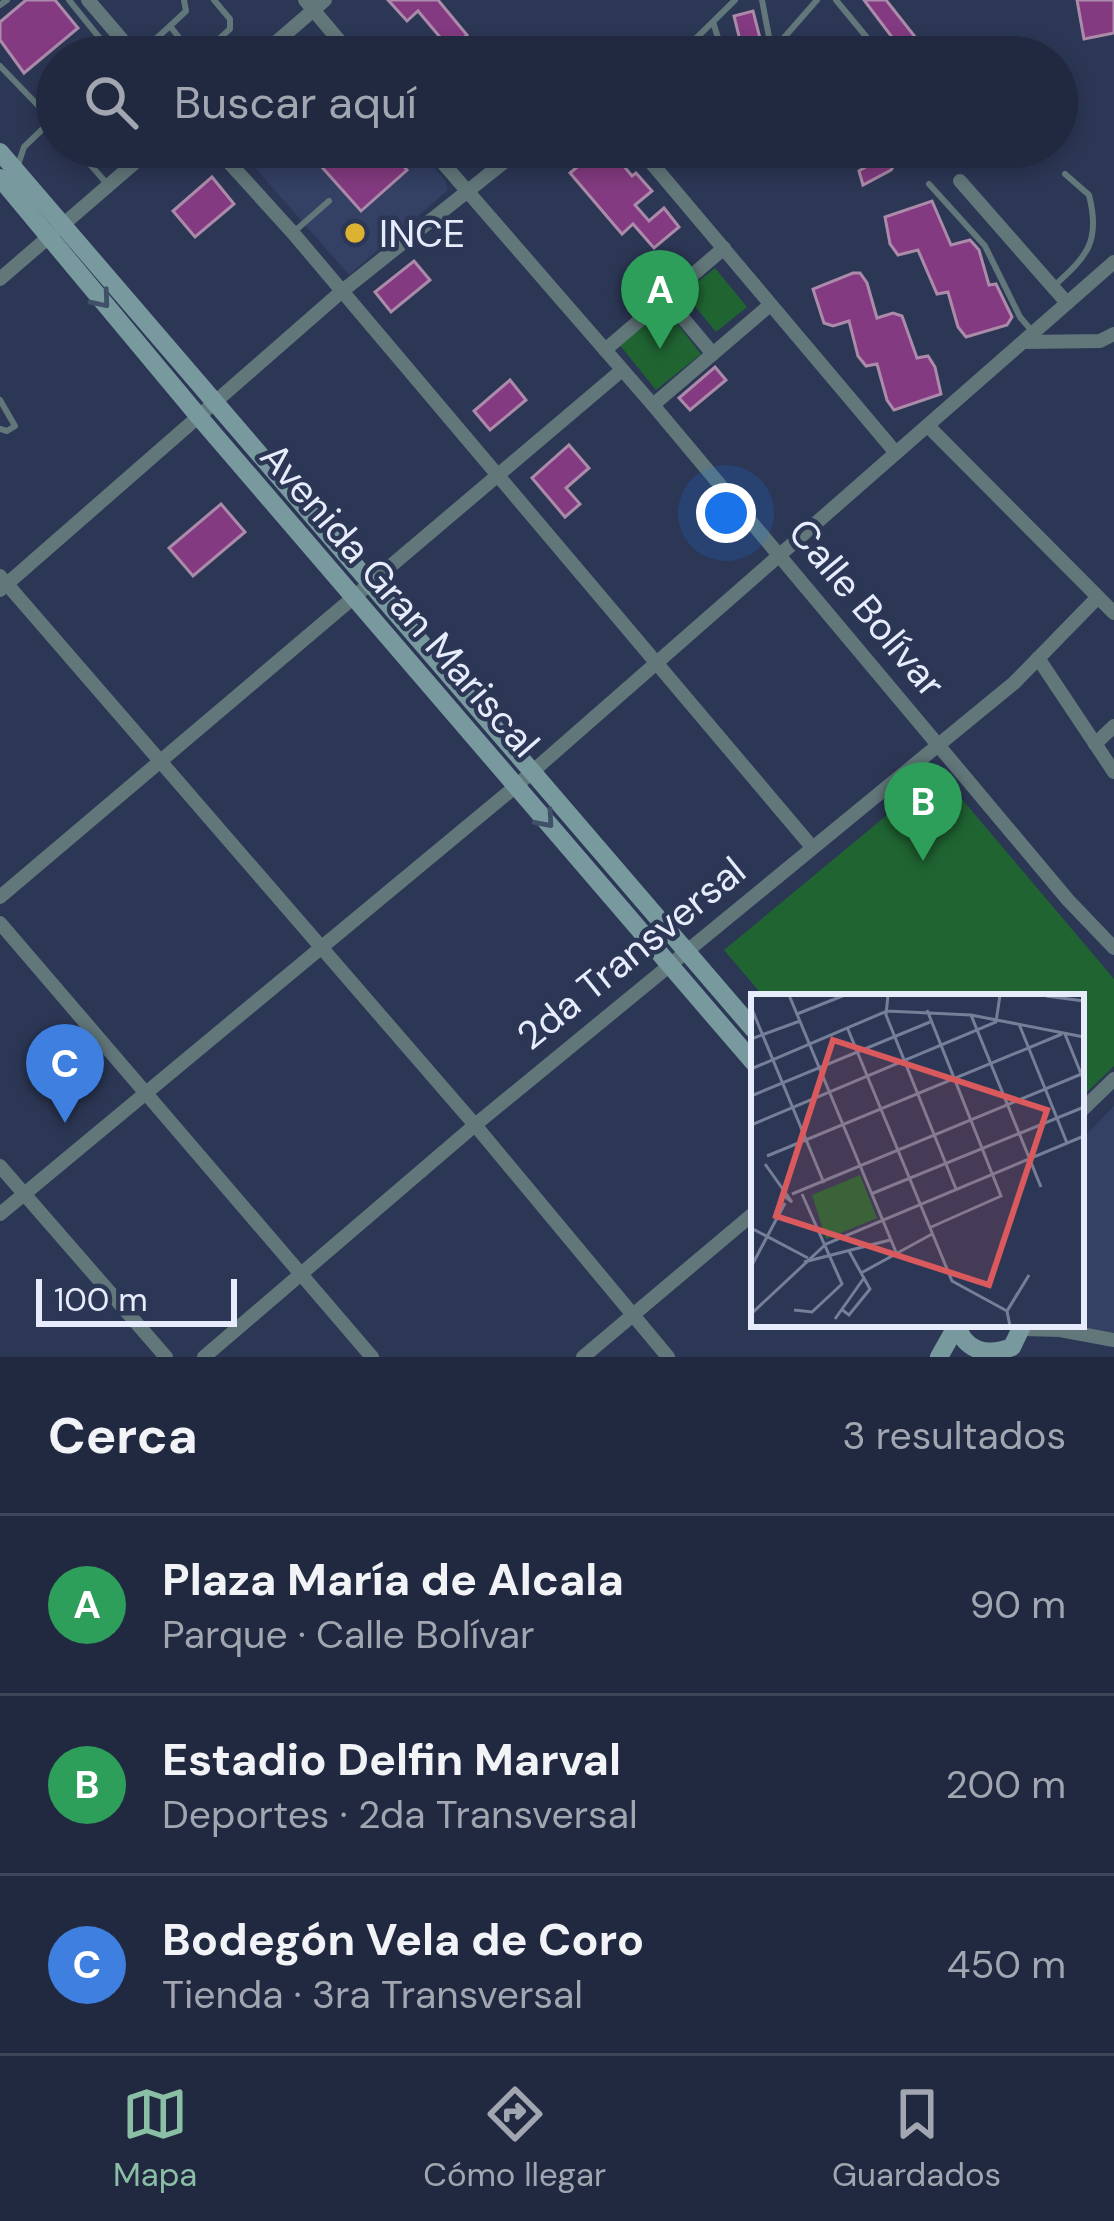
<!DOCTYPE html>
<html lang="es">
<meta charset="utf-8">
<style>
:root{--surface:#212940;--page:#293147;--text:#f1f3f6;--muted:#a2a6b1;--line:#3e4559;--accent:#8abfa5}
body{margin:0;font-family:"DM Sans",sans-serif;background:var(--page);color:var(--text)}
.scale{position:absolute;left:36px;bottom:30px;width:201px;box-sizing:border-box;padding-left:12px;border:6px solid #e6ecfc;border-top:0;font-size:33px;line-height:42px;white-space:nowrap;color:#e6ecfc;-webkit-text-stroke:9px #2c3755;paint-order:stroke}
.you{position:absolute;left:726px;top:513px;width:42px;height:42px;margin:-30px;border:9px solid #fff;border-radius:50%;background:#1a73e8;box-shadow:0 0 0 18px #1a73e833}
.badge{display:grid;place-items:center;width:78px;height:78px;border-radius:50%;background:var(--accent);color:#fff;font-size:39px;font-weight:700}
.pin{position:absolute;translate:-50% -99px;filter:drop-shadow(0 3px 6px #0008)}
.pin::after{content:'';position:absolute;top:63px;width:42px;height:36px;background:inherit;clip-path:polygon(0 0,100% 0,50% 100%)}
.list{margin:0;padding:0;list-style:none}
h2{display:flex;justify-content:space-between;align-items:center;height:156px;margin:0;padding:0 48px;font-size:51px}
h2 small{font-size:39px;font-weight:400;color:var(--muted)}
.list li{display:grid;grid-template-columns:78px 1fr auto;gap:36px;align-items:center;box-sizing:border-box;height:180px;padding:0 48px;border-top:3px solid var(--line)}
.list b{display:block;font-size:45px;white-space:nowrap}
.list p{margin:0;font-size:39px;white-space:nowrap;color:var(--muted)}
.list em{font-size:39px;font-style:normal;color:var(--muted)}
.icon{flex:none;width:66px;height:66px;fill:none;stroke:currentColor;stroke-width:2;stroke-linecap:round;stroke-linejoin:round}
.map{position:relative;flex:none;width:1114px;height:1357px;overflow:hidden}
.search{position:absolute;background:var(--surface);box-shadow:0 6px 18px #0003;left:36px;right:36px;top:36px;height:132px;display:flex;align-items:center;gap:30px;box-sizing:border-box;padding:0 42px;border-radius:66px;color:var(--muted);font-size:45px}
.sheet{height:696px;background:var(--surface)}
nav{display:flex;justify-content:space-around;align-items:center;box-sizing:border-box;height:168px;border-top:3px solid var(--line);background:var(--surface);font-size:33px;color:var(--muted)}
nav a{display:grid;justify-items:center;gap:6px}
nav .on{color:var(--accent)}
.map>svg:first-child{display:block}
.built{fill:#344064}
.green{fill:#206432}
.building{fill:#833a80;stroke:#ab8ba9;stroke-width:3}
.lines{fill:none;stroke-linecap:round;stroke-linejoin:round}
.lane{stroke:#62777a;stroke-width:6}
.street{stroke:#62777a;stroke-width:14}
.secondary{stroke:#789a9f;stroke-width:18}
.oneway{stroke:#3f5068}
.poi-dot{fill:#dcb233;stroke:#2c3755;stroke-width:4.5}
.labels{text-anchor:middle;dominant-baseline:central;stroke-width:9;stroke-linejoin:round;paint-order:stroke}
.poi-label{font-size:39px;fill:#e6ecfc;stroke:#2c3755;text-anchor:start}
.street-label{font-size:39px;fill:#e6ecfc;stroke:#2c3755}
.inset-road{fill:none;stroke:#767f98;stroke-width:3}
.view{fill:#da595d;fill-opacity:0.15;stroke:#da595d;stroke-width:6}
.inset-edge{fill:none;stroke:#e6ecfc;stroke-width:6}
</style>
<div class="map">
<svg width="1114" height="1357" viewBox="0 0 1114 1357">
<rect width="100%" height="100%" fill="#2c3755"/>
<g class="built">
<path d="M237,147H417L445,180L448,190L349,275Z"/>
<path d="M1114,1106V1335L1050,1324H1081V1140Z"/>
</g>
<g class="green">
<path d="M715,268L747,307L716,332L684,293Z"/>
<path d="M664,307L701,354L656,390L619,344Z"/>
<path d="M939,772L1114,979V1066L1081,1098V997H764L724,950Z"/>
</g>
<g class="building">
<path d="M26,0H55L78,28L24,73L0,40V22Z"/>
<path d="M388,0H438L467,35L450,49L418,11L407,21Z"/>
<path d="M864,0H886L931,57H907Z"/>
<path d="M1077,0H1114V33L1084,39Z"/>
<path d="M753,11L763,50L744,56L734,16Z"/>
<path d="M304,147H387L407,170L361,211Z"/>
<path d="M601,147H608L632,176L636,173L652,191L635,205L649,221L664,208L679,227L654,248L633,224L622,234L570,173Z"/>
<path d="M887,147H906L891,170L863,185L859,171L877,160Z"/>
<path d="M212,177L234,204L195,237L173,211Z"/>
<path d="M932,201L951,245L970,240L979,250L989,285L996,284L1012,317L1007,325L966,337L958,327L948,292L937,294L918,250L898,255L890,244L885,217Z"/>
<path d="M414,261L430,280L391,312L375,292Z"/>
<path d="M853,273H860L867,283L877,318L893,313L902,316L917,358L928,356L935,367L941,394L894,410L887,400L877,364L866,366L858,356L849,321L833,326L824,323L813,289Z"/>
<path d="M715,367L726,380L690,410L679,398Z"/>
<path d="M510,380L526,400L490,430L474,411Z"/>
<path d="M569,445L589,468L566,488L580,504L565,517L532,478Z"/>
<path d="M221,504L245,532L193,576L169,548Z"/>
</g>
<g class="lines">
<g class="lane">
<path d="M69,0L115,57"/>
<path d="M762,0L772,53"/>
<path d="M836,0L883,57"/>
<path d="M0,5L7,0"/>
<path d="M713,22L724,57"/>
<path d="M170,26L186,11L184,0"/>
<path d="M138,55L170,26L192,54L200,56L230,29V19L214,0"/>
<path d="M677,57L735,0"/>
<path d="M767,57L817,0"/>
<path d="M0,66L52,120L57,116"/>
<path d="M75,147L108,185"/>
<path d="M801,147L819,153L838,147"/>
<path d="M657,164L675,147"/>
<path d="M17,168L24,147L52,120L57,126"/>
<path d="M929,184L985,246L1020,317L1031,330"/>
<path d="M296,230L329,201"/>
<path d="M1054,286C1087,256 1101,242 1089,195L1065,174"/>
<path d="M0,400L15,426L7,431L0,429"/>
</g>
<g class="street">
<path d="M88,0L137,57"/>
<path d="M305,0L353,57"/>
<path d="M259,57L325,0"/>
<path d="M215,147L293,233L812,847"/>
<path d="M429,147L653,405L1068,900L1114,948"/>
<path d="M638,147L896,453"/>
<path d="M960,181L1067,303"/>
<path d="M0,279L153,147"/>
<path d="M666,298L713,354"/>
<path d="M1024,342L1100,341L1114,334"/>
<path d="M605,350L724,248"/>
<path d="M653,405L770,305"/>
<path d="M928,426L1114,613"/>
<path d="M0,576L475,1125L668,1357"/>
<path d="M0,590L341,292L523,147"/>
<path d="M1038,658L1114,772"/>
<path d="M1095,744L1114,726"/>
<path d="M0,897L622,370"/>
<path d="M0,923L372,1357"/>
<path d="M1081,1111L1114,1079"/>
<path d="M0,1166L166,1357"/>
<path d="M0,1214L516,786L1114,262"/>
<path d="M1023,1329L1060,1330L1114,1340"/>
<path d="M204,1357L475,1125L1014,683L1097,598"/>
<path d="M583,1357L754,1213"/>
</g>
<g class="secondary">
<path d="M0,152L754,1030"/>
<path d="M0,178L200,418L754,1063"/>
<path d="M956,1324C965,1351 986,1357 1012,1347L1023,1324"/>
<path d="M939,1357L956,1327"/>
</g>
</g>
<defs><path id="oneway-chevron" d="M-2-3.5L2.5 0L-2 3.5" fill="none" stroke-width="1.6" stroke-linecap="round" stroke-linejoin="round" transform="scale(3)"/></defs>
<g class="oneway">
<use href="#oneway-chevron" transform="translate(102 300) rotate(50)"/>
<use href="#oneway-chevron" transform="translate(546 820) rotate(49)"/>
</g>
<circle class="poi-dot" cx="355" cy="233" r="12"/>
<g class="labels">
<g class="poi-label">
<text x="379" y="233">INCE</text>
</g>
<g class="street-label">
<text transform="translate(400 600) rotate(49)">Avenida Gran Mariscal</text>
<text transform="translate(867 608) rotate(50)">Calle Bolívar</text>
<text transform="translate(631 953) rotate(-39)">2da Transversal</text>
</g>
</g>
<g transform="translate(751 994)">
<rect width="333" height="333" fill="#2c3755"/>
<path d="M109,181L126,224L75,245L61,201Z" fill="#206432"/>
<path class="inset-road" d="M38,1L145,258M137,1L135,21L205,195M295,2L333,7M0,13L73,189M176,16L250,202L178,234M46,20L94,1M220,21L290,193M268,30L316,149M96,33L201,287L256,317M314,40L333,87M0,45L49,27M0,75L136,17L220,21L333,43M0,102L179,28M0,131L245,28L249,1M16,162L311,40M14,170L41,208L32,201M41,200L333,79M120,200L333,113M0,234L57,264M53,268L139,246M0,273L34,209M110,279L181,240M90,315L98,321L119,295L98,257M43,316L61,318L91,290L51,200M0,320L75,250L333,142M84,325L113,284M259,332L256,317L278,281"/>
<path class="view" d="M82,46L296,116L238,291L25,222Z"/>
<rect width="333" height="333" class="inset-edge"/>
</g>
</svg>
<div class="scale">100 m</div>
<div class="you"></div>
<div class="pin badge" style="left:660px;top:349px;background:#2e9e5b">A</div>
<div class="pin badge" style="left:923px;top:861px;background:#2e9e5b">B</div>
<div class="pin badge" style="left:65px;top:1123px;background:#3f7fe0">C</div>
<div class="search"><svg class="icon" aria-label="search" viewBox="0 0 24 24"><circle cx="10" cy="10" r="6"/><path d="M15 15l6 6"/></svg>Buscar aquí</div>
</div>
<section class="sheet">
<h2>Cerca<small>3 resultados</small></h2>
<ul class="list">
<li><span class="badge" style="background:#2e9e5b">A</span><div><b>Plaza María de Alcala</b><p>Parque · Calle Bolívar</p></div><em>90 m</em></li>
<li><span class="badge" style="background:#2e9e5b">B</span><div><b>Estadio Delfin Marval</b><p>Deportes · 2da Transversal</p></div><em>200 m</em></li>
<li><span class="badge" style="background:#3f7fe0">C</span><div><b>Bodegón Vela de Coro</b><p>Tienda · 3ra Transversal</p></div><em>450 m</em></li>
</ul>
</section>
<nav>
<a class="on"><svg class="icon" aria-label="map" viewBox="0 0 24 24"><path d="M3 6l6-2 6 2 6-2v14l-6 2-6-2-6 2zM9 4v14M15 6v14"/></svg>Mapa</a>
<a><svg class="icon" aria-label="directions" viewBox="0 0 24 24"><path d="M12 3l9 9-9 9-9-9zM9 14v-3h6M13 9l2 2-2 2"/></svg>Cómo llegar</a>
<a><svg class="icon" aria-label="saved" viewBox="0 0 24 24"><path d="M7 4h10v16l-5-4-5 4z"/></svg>Guardados</a>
</nav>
